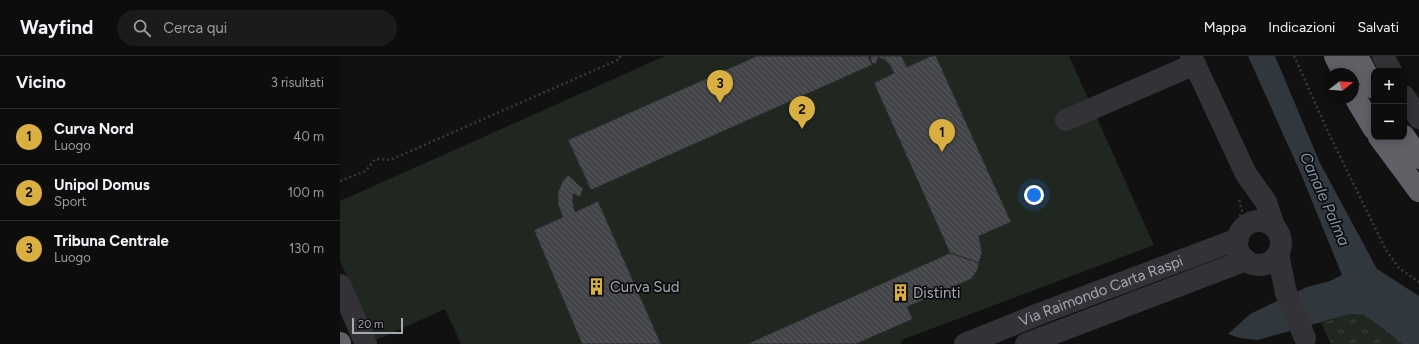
<!DOCTYPE html>
<html lang="it">
<meta charset="utf-8">
<style>
:root{--surface:#0d0d0e;--page:#1b1b1c;--text:#f1f3f6;--muted:#9a9c9e;--line:#2d2d2e;--accent:#daaf42}
body{margin:0;font-family:Figtree,sans-serif;background:var(--page);color:var(--text)}
.controls{position:absolute;right:12px;top:12px;display:grid;overflow:hidden;border-radius:8px;box-shadow:0 2px 10px #0003}
.controls button{width:36px;height:36px;display:grid;place-items:center;padding:0;border:0;border-bottom:1px solid var(--line);background:var(--surface);color:var(--text);font:20px sans-serif}
.compass{position:absolute;left:983px;top:12px;width:36px;height:36px;border-radius:50%;background:var(--surface);box-shadow:0 2px 10px #0003;rotate:73deg}
.scale{position:absolute;left:12px;bottom:10px;width:51px;box-sizing:border-box;padding-left:4px;border:2px solid #a4a8b1;border-top:0;font-size:11px;line-height:14px;white-space:nowrap;color:#a4a8b1;-webkit-text-stroke:3px #0c0c0d;paint-order:stroke}
.you{position:absolute;left:694px;top:139px;width:14px;height:14px;margin:-10px;border:3px solid #fff;border-radius:50%;background:#1a73e8;box-shadow:0 0 0 6px #1a73e833}
.badge{display:grid;place-items:center;width:26px;height:26px;border-radius:50%;background:var(--accent);color:#111;font-size:13px;font-weight:700}
.pin{position:absolute;translate:-50% -33px;filter:drop-shadow(0 1px 2px #0008)}
.pin::after{content:'';position:absolute;top:21px;width:14px;height:12px;background:inherit;clip-path:polygon(0 0,100% 0,50% 100%)}
.list{margin:0;padding:0;list-style:none}
h2{display:flex;justify-content:space-between;align-items:center;height:52px;margin:0;padding:0 16px;font-size:17px}
h2 small{font-size:13px;font-weight:400;color:var(--muted)}
.list li{display:grid;grid-template-columns:26px 1fr auto;gap:12px;align-items:center;box-sizing:border-box;height:56px;padding:0 16px;border-top:1px solid var(--line)}
.list b{display:block;font-size:15px;white-space:nowrap}
.list p{margin:0;font-size:13px;white-space:nowrap;color:var(--muted)}
.list em{font-size:13px;font-style:normal;color:var(--muted)}
.icon{flex:none;width:22px;height:22px;fill:none;stroke:currentColor;stroke-width:2;stroke-linecap:round;stroke-linejoin:round}
.map{position:relative;flex:none;width:1079px;height:288px;overflow:hidden}
header{display:flex;align-items:center;gap:24px;box-sizing:border-box;height:56px;padding:0 20px;background:var(--surface);border-bottom:1px solid var(--line)}
header strong{font-size:19px}
nav{display:flex;gap:22px;margin-inline-start:auto;font-size:14px}
.search{width:280px;height:36px;background:var(--page);display:flex;align-items:center;gap:10px;box-sizing:border-box;padding:0 14px;border-radius:22px;color:var(--muted);font-size:15px}
main{display:flex}
aside{flex:1;background:var(--surface)}
.map>svg:first-child{display:block}
.grass{fill:url(#grass-tufts)}
.park{fill:#202721}
.water{fill:#30373d}
.building{fill:url(#building-back-hatch);stroke:#2c2b2e}
.lines{fill:none;stroke-linecap:round;stroke-linejoin:round}
.path{stroke:#393a3e;stroke-width:2.5;stroke-dasharray:2 3;stroke-linecap:butt}
.minor{stroke:#333337;stroke-width:22}
.highway{stroke:#5f6167;stroke-width:22}
.minor-bridge{stroke:#333337;stroke-width:22}
.labels{text-anchor:middle;dominant-baseline:central;stroke-width:3.5;stroke-linejoin:round;paint-order:stroke}
.poi-label{font-size:15px;fill:#a4a8b1;stroke:#0c0c0d;text-anchor:start}
.street-label{font-size:15px;fill:#a4a8b1;stroke:#0c0c0d}
.water-label{font-size:16px;font-style:italic;fill:#7f93a9;stroke:#0c0c0d}
</style>
<header>
<strong>Wayfind</strong>
<div class="search"><svg class="icon" aria-label="search" viewBox="0 0 24 24"><circle cx="10" cy="10" r="6"/><path d="M15 15l6 6"/></svg>Cerca qui</div>
<nav><a>Mappa</a><a>Indicazioni</a><a>Salvati</a></nav>
</header>
<main>
<aside>
<h2>Vicino<small>3 risultati</small></h2>
<ul class="list">
<li><span class="badge">1</span><div><b>Curva Nord</b><p>Luogo</p></div><em>40 m</em></li>
<li><span class="badge">2</span><div><b>Unipol Domus</b><p>Sport</p></div><em>100 m</em></li>
<li><span class="badge">3</span><div><b>Tribuna Centrale</b><p>Luogo</p></div><em>130 m</em></li>
</ul>
</aside>
<div class="map">
<svg width="1079" height="288" viewBox="0 0 1079 288">
<defs>
<pattern id="grass-tufts" width="24" height="20" patternUnits="userSpaceOnUse"><rect width="24" height="20" fill="#202721"/><path d="M3 7l-1-3M5 7V3M7 7l1-3M15 17l-1-3M17 17v-4M19 17l1-3" fill="none" stroke="#3d443f"/></pattern>
<pattern id="building-back-hatch" width="6" height="6" patternUnits="userSpaceOnUse"><rect width="6" height="6" fill="#434447"/><path d="M-1 5l2 2M0 0l6 6M5-1l2 2" fill="none" stroke="#5b5c5f"/></pattern>
</defs>
<rect width="100%" height="100%" fill="#111112"/>
<path class="grass" d="M1010,258L1023,259L1036,267L1062,288H991L981,267Z"/>
<path class="park" d="M325,0H729L814,189L564,283L560,288H121L105,253L36,284L0,205V145Z"/>
<path class="water" d="M908,0H935L980,107L1037,213L1079,240V288H1062L1036,267L1023,259L1010,258L918,284L900,282L888,278L910,258L967,231L990,225L1002,219L961,118Z"/>
<g class="building">
<path d="M417,0H528L532,9L251,134L228,84Z"/>
<path d="M531,0H561L567,11L591,0H596L671,166L639,180L642,196L639,207L610,197L534,27L554,17L550,9L545,4L538,1L536,8L531,6Z"/>
<path d="M228,119L243,133L240,141L233,138V147L235,156L258,145L321,288H242L194,174L223,161L218,149V137L222,126Z"/>
<path d="M610,197L639,207L637,215L631,223L567,251L573,263L516,288H407Z"/>
</g>
<g class="lines">
<g class="path">
<path d="M954,0L990,80L1046,194L1059,212L1079,226"/>
<path d="M0,125L26,115L35,103L50,104L280,3V0"/>
<path d="M898,165L902,155L899,143"/>
</g>
<g class="minor">
<path d="M851,0L906,118L926,146L934,170"/>
<path d="M1043,0L1051,15"/>
<path d="M1064,40L1079,62"/>
<path d="M726,64L855,8"/>
<circle cx="919" cy="187" r="22"/>
<path d="M938,198L946,237"/>
<path d="M0,229L26,288"/>
<path id="s1" d="M625,288L699,258L898,183"/>
<path d="M686,288L906,204"/>
</g>
<g class="highway">
<path d="M995,0L1004,18"/>
<path d="M1017,0L1034,32"/>
<path d="M1013,38L1034,73"/>
<path d="M1064,80L1079,102"/>
<path d="M1039,81L1079,135"/>
<path d="M0,287V288"/>
</g>
<path class="minor-bridge" d="M946,237L965,282"/>
</g>
<defs>
<symbol id="building-bare" viewBox="-9 -9 18 18"><path d="M-4-6H4V6H1V3H-1V6H-4ZM-2.5-4.3h1.7v1.8h-1.7ZM.8-4.3h1.7v1.8H.8ZM-2.5-1h1.7V.8h-1.7ZM.8-1h1.7V.8H.8Z" fill="#daaf42" stroke="#0c0c0d" stroke-width="2.5" paint-order="stroke"/></symbol>
</defs>
<g fill-rule="evenodd">
<use href="#building-bare" x="244" y="218" width="25" height="25"/>
<use href="#building-bare" x="548" y="224" width="25" height="25"/>
</g>
<g class="labels">
<g class="poi-label">
<text x="270" y="231">Curva Sud</text>
<text x="573" y="237">Distinti</text>
</g>
<g class="street-label">
<text stroke="none"><textPath href="#s1" startOffset="146">Via Raimondo Carta Raspi</textPath></text>
</g>
<g class="water-label">
<text transform="translate(985 143) rotate(66)">Canale Palma</text>
</g>
</g>
</svg>
<div class="controls">
<button>+</button>
<button>−</button>
</div>
<svg class="compass" viewBox="-18 -18 36 36"><path d="M0-13l5 13h-10z" fill="#e53935"/><path d="M0 13l5-13h-10z" fill="#9a9c9e"/></svg>
<div class="scale">20 m</div>
<div class="you"></div>
<div class="pin badge" style="left:602px;top:96px">1</div>
<div class="pin badge" style="left:462px;top:73px">2</div>
<div class="pin badge" style="left:380px;top:47px">3</div>
</div>
</main>
